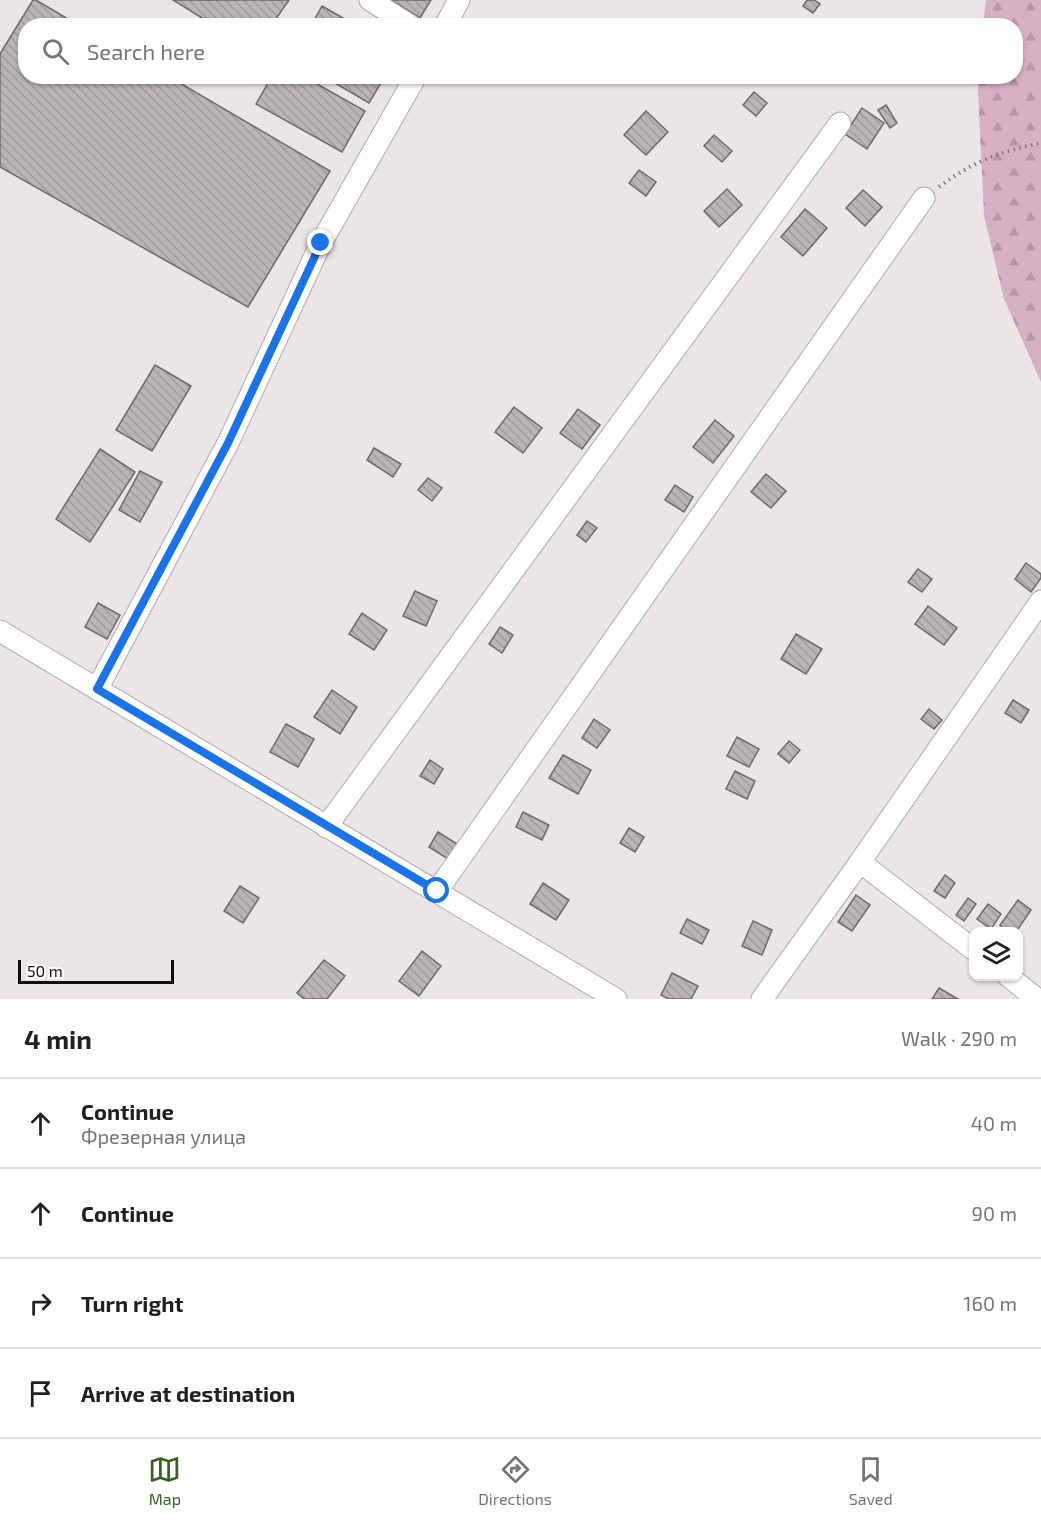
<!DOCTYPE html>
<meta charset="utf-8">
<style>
:root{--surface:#fff;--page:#f2f2f2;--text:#202124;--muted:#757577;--line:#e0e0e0;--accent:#376321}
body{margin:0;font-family:"Exo 2",sans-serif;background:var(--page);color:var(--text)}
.controls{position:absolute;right:18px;bottom:18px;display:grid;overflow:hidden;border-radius:12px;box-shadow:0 2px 4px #0004}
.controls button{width:54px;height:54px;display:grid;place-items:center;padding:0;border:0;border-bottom:2px solid var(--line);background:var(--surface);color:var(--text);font:30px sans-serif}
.scale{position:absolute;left:18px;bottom:15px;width:156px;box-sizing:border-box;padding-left:6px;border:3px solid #100e0f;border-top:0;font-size:16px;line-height:21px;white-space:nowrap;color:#100e0f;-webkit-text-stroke:4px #fff;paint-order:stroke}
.stop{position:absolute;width:18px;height:18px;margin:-14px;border:4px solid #1a73e8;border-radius:50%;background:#fff}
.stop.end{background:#1a73e8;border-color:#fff;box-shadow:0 2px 6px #0008}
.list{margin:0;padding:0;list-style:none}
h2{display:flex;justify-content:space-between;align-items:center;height:78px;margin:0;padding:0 24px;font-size:26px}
h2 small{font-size:20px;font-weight:400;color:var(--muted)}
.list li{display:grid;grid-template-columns:39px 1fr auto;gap:18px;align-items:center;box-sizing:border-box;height:90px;padding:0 24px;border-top:2px solid var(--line)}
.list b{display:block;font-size:22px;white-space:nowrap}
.list p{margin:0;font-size:20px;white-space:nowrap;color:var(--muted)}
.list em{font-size:20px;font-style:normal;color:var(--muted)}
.icon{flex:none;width:33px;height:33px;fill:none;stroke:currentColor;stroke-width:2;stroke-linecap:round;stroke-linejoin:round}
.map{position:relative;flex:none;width:1041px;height:999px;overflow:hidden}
.search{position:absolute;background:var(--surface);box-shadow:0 2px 4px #0004;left:18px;right:18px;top:18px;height:66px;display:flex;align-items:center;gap:15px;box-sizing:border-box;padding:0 21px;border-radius:24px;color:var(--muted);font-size:22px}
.sheet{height:438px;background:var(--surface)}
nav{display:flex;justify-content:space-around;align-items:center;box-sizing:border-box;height:84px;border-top:2px solid var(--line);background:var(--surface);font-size:16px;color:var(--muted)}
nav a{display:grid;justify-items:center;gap:3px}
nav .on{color:var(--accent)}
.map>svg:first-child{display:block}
.forest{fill:url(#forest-firs)}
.building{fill:url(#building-back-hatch);stroke:#6e696b;stroke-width:1.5}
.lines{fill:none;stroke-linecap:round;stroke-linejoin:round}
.minor-casing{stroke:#afaaac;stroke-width:23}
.path{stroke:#807c7e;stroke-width:4;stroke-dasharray:1.5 4.5;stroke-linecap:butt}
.minor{stroke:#fff;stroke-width:21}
.route{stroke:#1a73e8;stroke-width:8}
</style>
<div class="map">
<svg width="1041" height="999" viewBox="0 0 1041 999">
<defs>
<pattern id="forest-firs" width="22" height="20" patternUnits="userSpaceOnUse" patternTransform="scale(1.5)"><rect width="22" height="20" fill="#d8b0c4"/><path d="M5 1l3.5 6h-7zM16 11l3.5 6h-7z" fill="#b896a7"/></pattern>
<pattern id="building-back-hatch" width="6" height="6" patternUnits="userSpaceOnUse" patternTransform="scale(1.5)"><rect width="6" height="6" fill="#bab4b7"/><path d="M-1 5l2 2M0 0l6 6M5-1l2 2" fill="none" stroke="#9f9a9c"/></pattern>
</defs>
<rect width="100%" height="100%" fill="#ebe5e8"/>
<path class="forest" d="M986,0H1041V382L1004,299L984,216L978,90L979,77L1016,76V26L983,25Z"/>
<g class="building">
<path d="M33,0H36L80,26H26V76H168L330,171L248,307L0,167V54Z"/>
<path d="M173,0H289L271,26H215Z"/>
<path d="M391,0H431L420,18Z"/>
<path d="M807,0H814L820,4L813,13L803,6Z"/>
<path d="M322,6L357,26H311Z"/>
<path d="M272,76H303L365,111L342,152L256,104Z"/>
<path d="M323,76H385L369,103Z"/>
<path d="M754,92L767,103L756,116L743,105Z"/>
<path d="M886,105L897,123L890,128L878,110Z"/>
<path d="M862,108L884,123L867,149L845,134Z"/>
<path d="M646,111L668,132L646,155L624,135Z"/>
<path d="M714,135L732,151L722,162L704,146Z"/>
<path d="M639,170L656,182L646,196L629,183Z"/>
<path d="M727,189L742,205L719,227L704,211Z"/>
<path d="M863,190L882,207L865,226L846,208Z"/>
<path d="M805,209L827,228L803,256L781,237Z"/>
<path d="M155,365L191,386L152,451L116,430Z"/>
<path d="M514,407L542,428L523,453L495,432Z"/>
<path d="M578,409L600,425L582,449L560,433Z"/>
<path d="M715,420L734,436L713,463L693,447Z"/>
<path d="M374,448L401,464L393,477L367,460Z"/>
<path d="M100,449L135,472L90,542L56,519Z"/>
<path d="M140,471L162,482L140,522L119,510Z"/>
<path d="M766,474L786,491L771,508L751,492Z"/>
<path d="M428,478L442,488L432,501L418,490Z"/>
<path d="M675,485L693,497L684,512L665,500Z"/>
<path d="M587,521L597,528L586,542L577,535Z"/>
<path d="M1026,563L1041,574V578L1031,592L1015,579Z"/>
<path d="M918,569L932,579L922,592L908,582Z"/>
<path d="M415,591L437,601L426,626L403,616Z"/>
<path d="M98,603L120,615L107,639L85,627Z"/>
<path d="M928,606L957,628L944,645L915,624Z"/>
<path d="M362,613L387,630L374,650L349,634Z"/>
<path d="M500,627L513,635L502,653L489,644Z"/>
<path d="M796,634L822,649L806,674L781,659Z"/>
<path d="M332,690L357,707L340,734L314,717Z"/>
<path d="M1013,700L1029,710L1021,723L1005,713Z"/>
<path d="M929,709L942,720L934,729L921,719Z"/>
<path d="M594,719L610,730L597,748L582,738Z"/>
<path d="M286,724L314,739L298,767L270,752Z"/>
<path d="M737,737L759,749L749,767L727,756Z"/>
<path d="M789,741L800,750L789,763L778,754Z"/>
<path d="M563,755L591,770L578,794L549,778Z"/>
<path d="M430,760L443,769L434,784L420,776Z"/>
<path d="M735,771L755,781L747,799L726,789Z"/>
<path d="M523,812L549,825L542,840L516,827Z"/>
<path d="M629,828L644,837L635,852L620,843Z"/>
<path d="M438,832L457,844L448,859L429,847Z"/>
<path d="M945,875L955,883L945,898L934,891Z"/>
<path d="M543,883L569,900L556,920L530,904Z"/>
<path d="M240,886L259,898L243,923L224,911Z"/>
<path d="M856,895L870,905L852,931L838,922Z"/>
<path d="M968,898L976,904L964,921L956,915Z"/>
<path d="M1018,900L1031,910L1016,932H1009L1000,925Z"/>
<path d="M988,904L1001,914L991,929L977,919Z"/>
<path d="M687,919L709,930L702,944L680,933Z"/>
<path d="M753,921L772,930L762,955L742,946Z"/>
<path d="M422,951L441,966L419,996L399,981Z"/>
<path d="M324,960L345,976L327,999H304L297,993Z"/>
<path d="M672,973L698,986L691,999H669L661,995Z"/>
<path d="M939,988L958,999H932Z"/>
</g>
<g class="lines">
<defs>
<g id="minor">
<path d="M370,0L411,26"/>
<path d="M445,26L459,0"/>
<path d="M0,631L616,999"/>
<path d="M97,689L228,443L321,243L416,76"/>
<path d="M326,827L840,123"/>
<path d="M437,891L924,198"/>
<path d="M974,950L860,862L1041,601"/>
<path d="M1008,976L1037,999"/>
<path d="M762,999L860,862"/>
</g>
</defs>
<use href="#minor" class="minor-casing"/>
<path class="path" d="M939,187C974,161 999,152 1041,143"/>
<use href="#minor" class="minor"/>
</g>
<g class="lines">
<path class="route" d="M321,243L228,443L97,689L437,891"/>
</g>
</svg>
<div class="controls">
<button><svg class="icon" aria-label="layers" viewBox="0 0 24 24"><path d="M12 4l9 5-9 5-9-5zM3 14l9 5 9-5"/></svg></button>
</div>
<div class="scale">50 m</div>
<div class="stop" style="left:437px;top:891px"></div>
<div class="stop end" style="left:321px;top:243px"></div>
<div class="search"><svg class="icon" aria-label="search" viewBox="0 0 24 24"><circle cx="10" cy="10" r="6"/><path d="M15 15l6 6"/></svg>Search here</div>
</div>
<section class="sheet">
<h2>4 min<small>Walk · 290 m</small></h2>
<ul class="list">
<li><svg class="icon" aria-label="ahead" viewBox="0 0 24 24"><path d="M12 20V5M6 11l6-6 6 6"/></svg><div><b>Continue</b><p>Фрезерная улица</p></div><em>40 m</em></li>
<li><svg class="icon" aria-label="ahead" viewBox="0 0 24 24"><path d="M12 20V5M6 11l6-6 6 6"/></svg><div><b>Continue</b></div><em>90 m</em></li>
<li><svg class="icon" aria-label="right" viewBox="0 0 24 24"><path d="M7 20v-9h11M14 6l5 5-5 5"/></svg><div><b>Turn right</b></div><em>160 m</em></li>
<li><svg class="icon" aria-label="arrive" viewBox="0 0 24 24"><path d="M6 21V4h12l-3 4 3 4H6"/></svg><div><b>Arrive at destination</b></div></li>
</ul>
</section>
<nav>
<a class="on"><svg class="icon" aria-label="map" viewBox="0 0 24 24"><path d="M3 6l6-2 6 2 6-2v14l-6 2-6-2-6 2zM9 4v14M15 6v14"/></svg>Map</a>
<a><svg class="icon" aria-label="directions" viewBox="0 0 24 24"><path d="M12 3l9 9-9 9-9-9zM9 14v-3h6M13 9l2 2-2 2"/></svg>Directions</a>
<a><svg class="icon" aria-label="saved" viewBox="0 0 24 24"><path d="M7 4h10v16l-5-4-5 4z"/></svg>Saved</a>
</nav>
